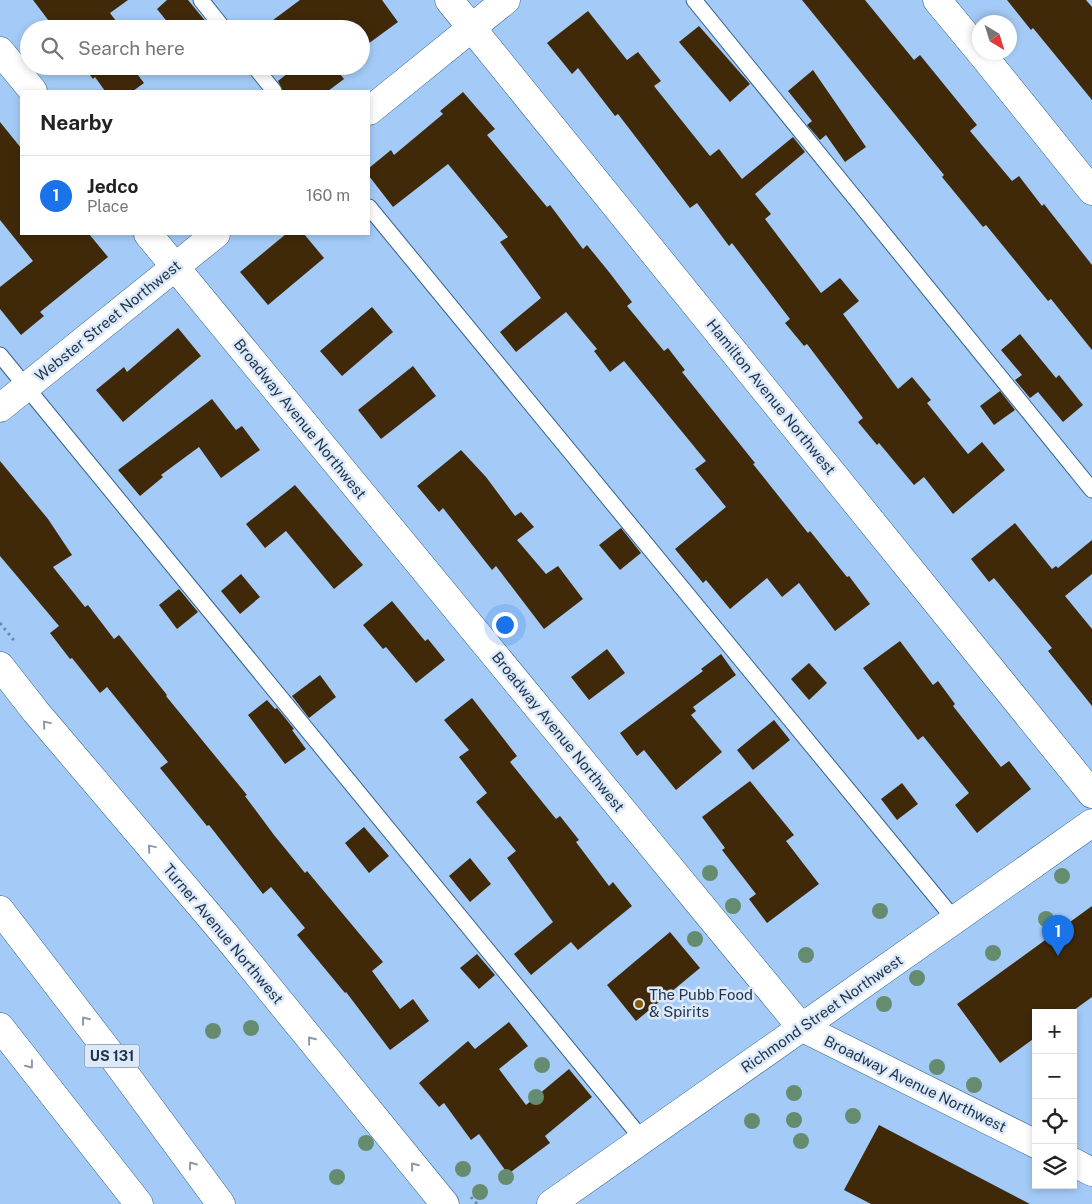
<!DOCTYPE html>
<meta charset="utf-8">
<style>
:root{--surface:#fff;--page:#f2f2f2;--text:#222;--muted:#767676;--line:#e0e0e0;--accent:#1a73e8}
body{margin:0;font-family:"Public Sans",sans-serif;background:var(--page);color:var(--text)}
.controls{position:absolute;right:15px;bottom:15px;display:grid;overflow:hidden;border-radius:0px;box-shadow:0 2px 8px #0003}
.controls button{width:45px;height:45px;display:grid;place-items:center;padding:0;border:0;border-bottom:1px solid var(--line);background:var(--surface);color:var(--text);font:25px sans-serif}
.compass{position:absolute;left:972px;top:15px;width:45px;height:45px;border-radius:50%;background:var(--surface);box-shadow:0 2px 8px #0003;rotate:142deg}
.you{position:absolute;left:504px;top:624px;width:18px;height:18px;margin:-12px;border:4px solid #fff;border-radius:50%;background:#1a73e8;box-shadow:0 0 0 8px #1a73e833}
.badge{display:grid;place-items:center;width:32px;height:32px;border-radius:50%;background:var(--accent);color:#fff;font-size:16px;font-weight:700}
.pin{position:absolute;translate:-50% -41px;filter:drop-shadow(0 1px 2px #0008)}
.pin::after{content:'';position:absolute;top:26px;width:18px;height:15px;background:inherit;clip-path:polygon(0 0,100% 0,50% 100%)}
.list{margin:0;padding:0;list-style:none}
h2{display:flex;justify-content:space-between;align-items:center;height:65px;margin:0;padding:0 20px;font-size:21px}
h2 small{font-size:16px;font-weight:400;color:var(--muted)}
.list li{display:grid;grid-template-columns:32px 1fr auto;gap:15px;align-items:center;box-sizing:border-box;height:80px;padding:0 20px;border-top:1px solid var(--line)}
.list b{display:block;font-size:19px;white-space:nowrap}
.list p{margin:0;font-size:16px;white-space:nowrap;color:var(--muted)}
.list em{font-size:16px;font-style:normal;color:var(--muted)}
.icon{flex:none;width:28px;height:28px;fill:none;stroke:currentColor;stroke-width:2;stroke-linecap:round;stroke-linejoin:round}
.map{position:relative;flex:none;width:1092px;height:1204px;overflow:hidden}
.search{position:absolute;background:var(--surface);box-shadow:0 2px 8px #0003;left:20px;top:20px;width:350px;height:55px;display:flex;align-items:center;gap:12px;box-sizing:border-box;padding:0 18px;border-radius:28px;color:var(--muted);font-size:19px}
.panel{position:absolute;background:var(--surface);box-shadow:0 2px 8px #0003;left:20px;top:90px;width:350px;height:145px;border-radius:0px}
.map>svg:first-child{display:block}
.building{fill:#402909}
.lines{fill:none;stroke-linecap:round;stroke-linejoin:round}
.service-casing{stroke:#346191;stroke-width:17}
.minor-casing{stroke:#346191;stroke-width:29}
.tertiary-casing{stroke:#346191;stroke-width:29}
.motorway-casing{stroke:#346191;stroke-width:29}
.path{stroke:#6a88aa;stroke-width:3;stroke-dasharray:2.5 4;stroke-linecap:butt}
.service{stroke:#fff;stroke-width:15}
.minor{stroke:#fff;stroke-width:28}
.tertiary{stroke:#fff;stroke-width:28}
.motorway{stroke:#fff;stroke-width:28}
.tree{fill:#668c70}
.oneway{stroke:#8f98a4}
.poi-dot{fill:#8b5902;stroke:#dbe9fa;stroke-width:2}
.labels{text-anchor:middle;stroke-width:5;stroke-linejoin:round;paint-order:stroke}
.shield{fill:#dbe9fa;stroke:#57697d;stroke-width:1}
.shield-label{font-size:14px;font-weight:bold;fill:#1f3248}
.street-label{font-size:15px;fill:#1f3248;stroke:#dbe9fa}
.poi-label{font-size:15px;fill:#1f3248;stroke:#dbe9fa;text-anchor:start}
</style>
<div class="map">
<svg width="1092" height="1204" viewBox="0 0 1092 1204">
<rect width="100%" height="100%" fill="#a4cbf7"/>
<!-- building -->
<g class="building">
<path d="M33 0H128L110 13 122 29H55Z"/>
<path d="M167 0H188L212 29H173L157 9Z"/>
<path d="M300 0H382L398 22 361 49V29H261Z"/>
<path d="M802 0H865L914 60 920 55 977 125 970 131 1012 181 1019 176 1042 206 1044 204 1092 265V350L1051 299 1048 301 986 225 983 227 942 177 944 175Z"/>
<path d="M1007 0H1086L1092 7V100L1033 28 1031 30Z"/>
<path d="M588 11 627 60 638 52 661 81 654 86 710 156 719 149 742 179 793 137 805 152 755 194 771 214 765 219 821 293 840 278 859 301 843 314 898 389 912 377 931 400 927 403 968 454 982 442 1005 470 953 514 924 477 914 485 879 443 877 445 858 422 863 418 807 344 804 346 785 323 790 319 732 243 729 246 697 203 690 208 618 114 615 116 578 68 572 74 547 43Z"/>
<path d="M699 26 750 84 730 102 679 42Z"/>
<path d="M83 66H131L144 83 133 91H105L95 77 93 79Z"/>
<path d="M297 66H339L336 69 344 79 328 91H283L278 81Z"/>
<path d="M813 70 866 147 845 162 826 135 820 140 807 125 812 121 788 91Z"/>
<path d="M463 92 495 129 487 135 547 207 550 205 583 249 587 245 609 272 632 302 627 306 664 351 668 348 685 370 682 372 755 463 753 464 808 533 810 531 847 577 849 576 870 604 835 631 799 583 782 597 767 578 730 609 706 580 703 583 675 549 726 507 695 469 706 461 624 361 610 372 594 351 597 349 566 312 516 352 500 332 541 298 500 242 508 237 448 164 393 207 369 176V168L391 150 394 155 443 114 440 111Z"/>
<path d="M0 122 21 148V234H89L108 257 40 312 44 316 21 335 0 309V287L33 261 0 220Z"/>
<path d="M286 234H304L324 258 268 305 240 272Z"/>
<path d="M372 307 393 332 342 376 320 351Z"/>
<path d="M178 328 201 356 123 422 96 390 124 367 127 372Z"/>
<path d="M1020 334 1056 378 1059 375 1083 405 1063 422 1038 392 1030 398 1015 380 1022 375 1001 350Z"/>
<path d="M413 366 436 396 381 439 358 410Z"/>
<path d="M1000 391 1015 410 994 425 980 406Z"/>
<path d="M212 399 236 430 242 426 260 450 221 478 199 447 161 475 163 477 140 496 118 470Z"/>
<path d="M461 450 486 477 515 516 521 512 534 527 517 540 546 574 558 566 583 599 544 629 496 566 492 570 443 508 439 512 417 486Z"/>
<path d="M0 461 48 519 72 555 53 567 85 607 88 605 114 639 119 635 167 695 166 696 247 795 245 796 274 835 305 873 307 871 383 962 372 971 400 1009 413 999 429 1021 390 1050 346 992 345 993 297 935 305 928 271 887 263 894 209 825 207 826 160 768 168 762 107 687 100 693 72 658 70 659 50 633 59 626 0 556Z"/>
<path d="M295 485 363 565 334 589 286 531 265 548 246 524Z"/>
<path d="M1015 523 1052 569 1056 566 1058 568 1092 540V574L1065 596 1092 629V706L1048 651 1052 648 994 578 989 582 971 559Z"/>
<path d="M621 528 641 553 620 570 599 545Z"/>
<path d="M241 574 260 597 240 614 221 591Z"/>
<path d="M179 589 198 612 177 629 159 605Z"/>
<path d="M392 601 425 641 428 639 445 660 416 683 386 647 383 649 363 625Z"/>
<path d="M900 641 933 685 938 681 955 704 953 706 1001 767 1009 761 1031 789 977 833 955 805 969 793 923 736 918 740 863 668Z"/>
<path d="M607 649 625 673 589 700 571 677Z"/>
<path d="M721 654 736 675 693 707 696 711 691 715 722 752 676 790 644 750 637 756 620 733 703 671 701 669Z"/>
<path d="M809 663 827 683 809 700 791 679Z"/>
<path d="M320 675 336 697 309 718 292 696Z"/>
<path d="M472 698 517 756 510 762 556 819 560 816 579 840 576 842 609 886 613 882 632 906 578 950 571 942 531 975 514 954 553 922 507 858 516 851 476 802 487 793 459 757 469 750 444 720Z"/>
<path d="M267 700 275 709 277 708 294 729 292 730 306 749 285 764 248 715Z"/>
<path d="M774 720 790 740 753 770 737 750Z"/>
<path d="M750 781 794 835 786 841 819 884 767 923 749 899 756 894 722 850 725 848 702 817Z"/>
<path d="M902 783 918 804 897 820 881 799Z"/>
<path d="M364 827 389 856 369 873 345 843Z"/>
<path d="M470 858 491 884 470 902 449 876Z"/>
<path d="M1092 906V997L1070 1013H1036V1037L1000 1063 957 1004Z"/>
<path d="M670 932 700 968 636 1021 607 985Z"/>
<path d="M477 954 495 975 479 989 460 968Z"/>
<path d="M509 1022 528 1046 499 1069 526 1105 569 1069 592 1097 545 1136 550 1143 508 1174 479 1134 471 1140 444 1103 439 1107 419 1083 468 1041 475 1049Z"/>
<path d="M879 1125 1030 1204H871L844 1190Z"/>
</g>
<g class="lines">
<defs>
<g id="service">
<path d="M201 0 224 29"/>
<path d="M694 0 1092 490"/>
<path d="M254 66 274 91"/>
<path d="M369 207 955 920"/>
<path d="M0 355 643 1140"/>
</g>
<g id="minor">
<path d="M449 0 1092 794"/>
<path d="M937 0 980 52"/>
<path d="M0 51 33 91"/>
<path d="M980 52 1092 191"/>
<path d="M369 111 506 0"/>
<path d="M148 234 801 1027 1036 1144"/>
<path d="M0 408 216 234"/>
<path d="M1073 1162 1092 1172"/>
</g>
<g id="tertiary">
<path d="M0 666 36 712 228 938 445 1204"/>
<path d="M551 1204 1092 823"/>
</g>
<g id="motorway">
<path d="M0 910 109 1052 221 1204"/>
<path d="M0 1027 139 1204"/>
</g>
</defs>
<!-- service casing -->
<use href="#service" class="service-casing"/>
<!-- minor casing -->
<use href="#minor" class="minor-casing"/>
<!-- tertiary casing -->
<use href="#tertiary" class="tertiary-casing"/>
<!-- motorway casing -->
<use href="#motorway" class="motorway-casing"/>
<!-- path -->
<g class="path">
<path d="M0 623 16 643"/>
<path d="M471 1197 477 1204"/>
</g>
<!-- service -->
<use href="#service" class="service"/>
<!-- minor -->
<use href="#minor" class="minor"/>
<!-- tertiary -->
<use href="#tertiary" class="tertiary"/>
<!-- motorway -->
<use href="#motorway" class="motorway"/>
</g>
<!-- trees -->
<g class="tree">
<circle cx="710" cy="873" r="8"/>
<circle cx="1062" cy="876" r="8"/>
<circle cx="733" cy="906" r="8"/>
<circle cx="880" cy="911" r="8"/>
<circle cx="1046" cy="919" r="8"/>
<circle cx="695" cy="939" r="8"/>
<circle cx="993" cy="953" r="8"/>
<circle cx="806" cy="955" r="8"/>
<circle cx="917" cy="978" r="8"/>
<circle cx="884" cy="1004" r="8"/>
<circle cx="251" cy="1028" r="8"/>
<circle cx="213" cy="1031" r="8"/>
<circle cx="542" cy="1065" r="8"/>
<circle cx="937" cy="1067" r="8"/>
<circle cx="974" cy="1085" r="8"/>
<circle cx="794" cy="1093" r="8"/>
<circle cx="536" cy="1097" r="8"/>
<circle cx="853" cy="1116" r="8"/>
<circle cx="794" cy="1120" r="8"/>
<circle cx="752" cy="1121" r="8"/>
<circle cx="801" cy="1141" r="8"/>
<circle cx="366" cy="1143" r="8"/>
<circle cx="463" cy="1169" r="8"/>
<circle cx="337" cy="1177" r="8"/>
<circle cx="506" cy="1177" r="8"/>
<circle cx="480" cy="1192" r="8"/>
</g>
<!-- one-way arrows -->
<defs><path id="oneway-chevron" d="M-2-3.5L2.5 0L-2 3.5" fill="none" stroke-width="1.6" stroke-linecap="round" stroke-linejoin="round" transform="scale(1.25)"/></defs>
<g class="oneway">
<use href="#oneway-chevron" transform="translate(46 724) rotate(-130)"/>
<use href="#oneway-chevron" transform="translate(151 848) rotate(-130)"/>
<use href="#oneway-chevron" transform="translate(85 1020) rotate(-128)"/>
<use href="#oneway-chevron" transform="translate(311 1040) rotate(-129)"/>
<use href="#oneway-chevron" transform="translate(30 1065) rotate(52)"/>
<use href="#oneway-chevron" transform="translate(192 1165) rotate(-126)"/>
<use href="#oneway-chevron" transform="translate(414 1166) rotate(-129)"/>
</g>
<!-- markers -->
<circle class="poi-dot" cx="639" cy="1004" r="5"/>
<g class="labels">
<!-- shield labels -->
<rect class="shield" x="84.5" y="1044.5" width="55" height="23" rx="4"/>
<g class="shield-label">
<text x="112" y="1061">US 131</text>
</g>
<!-- street labels -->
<g class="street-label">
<text transform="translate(108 321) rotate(-39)" y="5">Webster Street Northwest</text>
<text transform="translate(771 397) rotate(51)" y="5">Hamilton Avenue Northwest</text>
<text transform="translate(300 419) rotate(51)" y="5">Broadway Avenue Northwest</text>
<text transform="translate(558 732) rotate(51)" y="5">Broadway Avenue Northwest</text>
<text transform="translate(223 934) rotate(50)" y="5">Turner Avenue Northwest</text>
<text transform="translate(822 1014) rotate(-35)" y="5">Richmond Street Northwest</text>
<text transform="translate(915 1084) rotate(26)" y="5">Broadway Avenue Northwest</text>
</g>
<!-- poi labels -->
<g class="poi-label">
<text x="649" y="1000">The Pubb Food<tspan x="649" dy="17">&amp; Spirits</tspan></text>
</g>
</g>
</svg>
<div class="controls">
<button>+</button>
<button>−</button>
<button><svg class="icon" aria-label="locate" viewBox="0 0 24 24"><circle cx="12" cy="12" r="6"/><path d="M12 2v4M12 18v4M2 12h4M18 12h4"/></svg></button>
<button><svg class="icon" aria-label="layers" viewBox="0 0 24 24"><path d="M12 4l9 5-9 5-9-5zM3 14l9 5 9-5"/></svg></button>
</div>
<svg class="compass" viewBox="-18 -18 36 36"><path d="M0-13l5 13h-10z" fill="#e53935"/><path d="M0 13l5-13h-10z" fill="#767676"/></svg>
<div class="you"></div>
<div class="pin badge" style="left:1058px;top:956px">1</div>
<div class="search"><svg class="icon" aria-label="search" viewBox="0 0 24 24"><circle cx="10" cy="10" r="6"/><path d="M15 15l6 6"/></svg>Search here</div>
<section class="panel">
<h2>Nearby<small></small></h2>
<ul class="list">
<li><span class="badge">1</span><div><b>Jedco</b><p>Place</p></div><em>160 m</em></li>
</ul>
</section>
</div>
